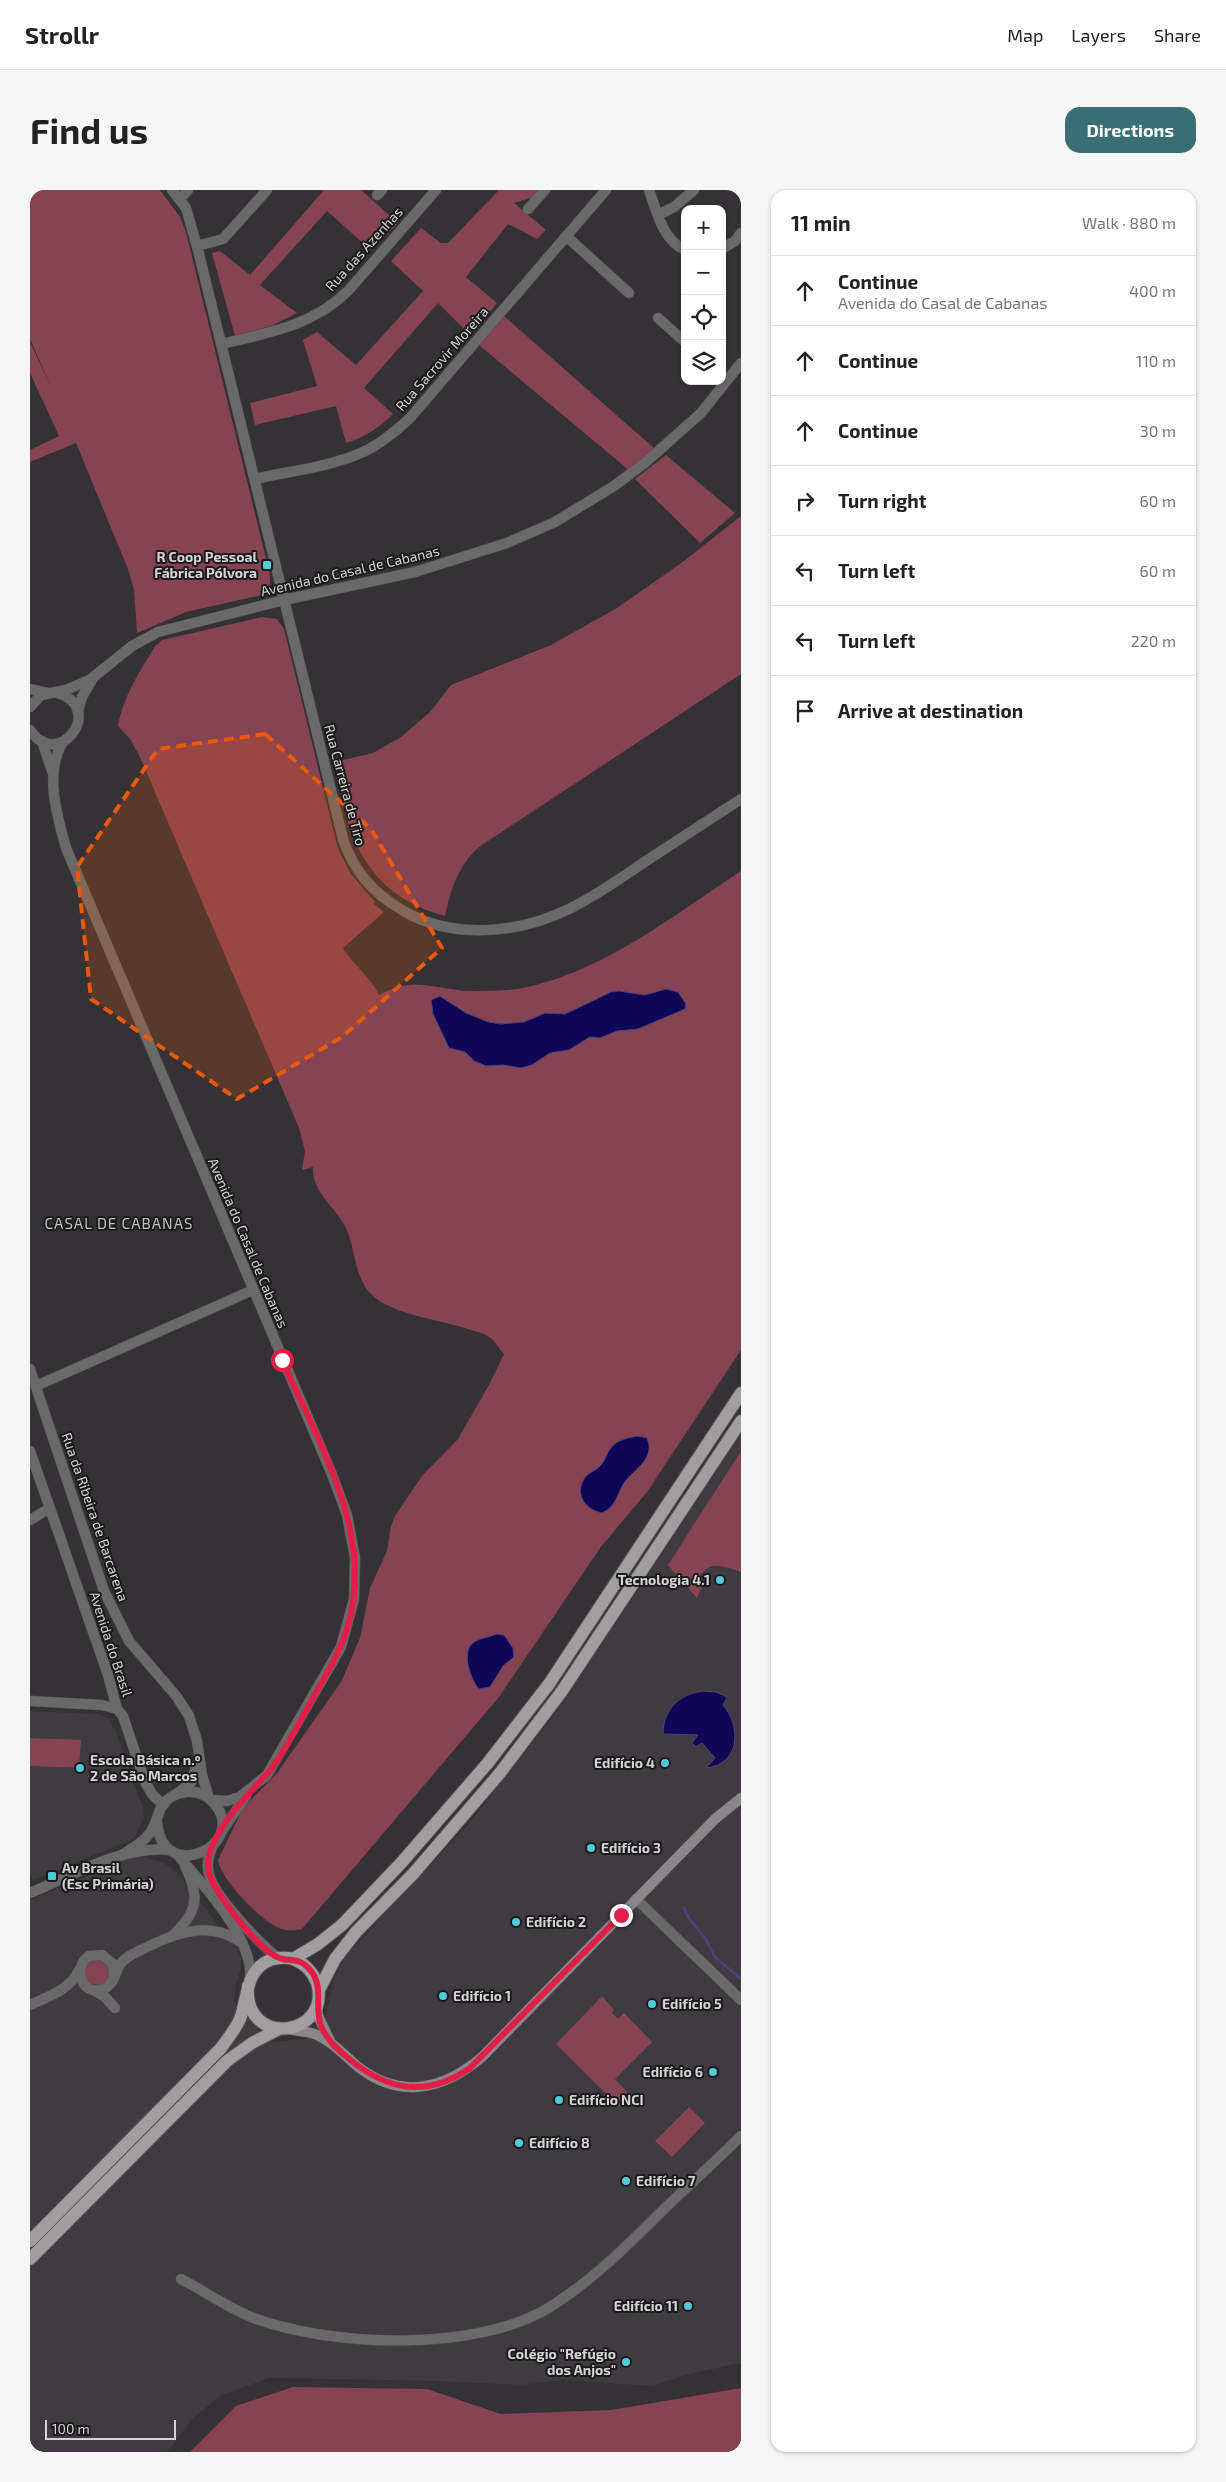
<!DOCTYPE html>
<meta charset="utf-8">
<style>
:root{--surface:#fff;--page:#f6f6f6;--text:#222;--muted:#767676;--line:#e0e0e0;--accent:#386e74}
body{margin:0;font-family:"Exo 2",sans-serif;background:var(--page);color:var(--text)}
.controls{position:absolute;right:15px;top:15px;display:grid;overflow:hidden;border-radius:10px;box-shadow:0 1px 4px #0004}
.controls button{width:45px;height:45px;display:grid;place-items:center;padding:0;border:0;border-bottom:1px solid var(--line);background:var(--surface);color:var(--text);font:25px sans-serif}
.scale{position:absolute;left:15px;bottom:12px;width:131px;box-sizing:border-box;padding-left:5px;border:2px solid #d4d3d5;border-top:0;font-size:14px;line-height:18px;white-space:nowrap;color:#d4d3d5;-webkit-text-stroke:4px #1b1a1b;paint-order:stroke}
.stop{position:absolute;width:15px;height:15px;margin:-11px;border:4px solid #e11d48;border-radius:50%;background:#fff}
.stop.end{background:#e11d48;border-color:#fff;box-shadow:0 1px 5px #0008}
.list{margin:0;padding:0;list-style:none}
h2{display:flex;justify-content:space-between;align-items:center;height:65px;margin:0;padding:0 20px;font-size:21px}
h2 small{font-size:16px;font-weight:400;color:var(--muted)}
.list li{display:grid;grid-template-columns:32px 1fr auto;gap:15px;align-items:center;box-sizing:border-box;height:70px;padding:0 20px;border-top:1px solid var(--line)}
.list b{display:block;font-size:19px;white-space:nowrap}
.list p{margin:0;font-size:16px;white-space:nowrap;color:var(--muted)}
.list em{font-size:16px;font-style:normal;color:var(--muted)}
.icon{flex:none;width:28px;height:28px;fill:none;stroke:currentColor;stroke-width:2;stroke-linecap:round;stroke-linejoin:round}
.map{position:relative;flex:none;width:711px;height:2262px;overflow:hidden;border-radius:15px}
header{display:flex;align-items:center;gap:30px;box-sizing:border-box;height:70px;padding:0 25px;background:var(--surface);border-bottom:1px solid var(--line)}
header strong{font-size:24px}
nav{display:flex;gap:28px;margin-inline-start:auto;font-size:18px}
.intro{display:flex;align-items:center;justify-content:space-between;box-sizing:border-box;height:120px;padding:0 30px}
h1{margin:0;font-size:35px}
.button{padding:12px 22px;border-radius:15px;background:var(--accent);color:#fff;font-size:18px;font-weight:700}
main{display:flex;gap:30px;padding:0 30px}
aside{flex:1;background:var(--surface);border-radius:15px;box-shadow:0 1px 4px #0004}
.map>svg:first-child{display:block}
.built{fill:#403a41}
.green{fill:#864354}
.water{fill:#100656;stroke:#4b447c}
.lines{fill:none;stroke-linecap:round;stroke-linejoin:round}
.stream{stroke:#4b447c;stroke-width:2.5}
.minor-casing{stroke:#514f51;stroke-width:11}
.tertiary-casing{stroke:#514f51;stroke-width:11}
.secondary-casing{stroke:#514f51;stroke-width:11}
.primary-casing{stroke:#514f51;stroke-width:14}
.minor{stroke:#6a696a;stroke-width:10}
.tertiary{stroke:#6a696a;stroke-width:10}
.secondary{stroke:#898788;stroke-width:10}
.primary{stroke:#a19e9f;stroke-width:12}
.route{stroke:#e11d48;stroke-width:6}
.marked{fill:#e8590c;fill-opacity:0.2;stroke:#e8590c;stroke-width:4;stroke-dasharray:10 6;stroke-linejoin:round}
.poi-dot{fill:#52cbd9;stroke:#1b1a1b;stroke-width:2}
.labels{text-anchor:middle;stroke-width:4;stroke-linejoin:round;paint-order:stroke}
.street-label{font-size:14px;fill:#d4d3d5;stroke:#1b1a1b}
.poi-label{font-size:14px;font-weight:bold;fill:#d4d3d5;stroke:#1b1a1b;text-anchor:start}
.neighbourhood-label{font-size:15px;letter-spacing:1px;fill:#c2c0c3;stroke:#1b1a1b}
</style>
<header>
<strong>Strollr</strong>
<nav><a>Map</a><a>Layers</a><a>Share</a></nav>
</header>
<div class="intro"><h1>Find us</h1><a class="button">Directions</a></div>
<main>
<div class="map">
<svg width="711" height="2262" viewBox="0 0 711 2262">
<rect width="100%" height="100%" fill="#343234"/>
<!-- built -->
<g class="built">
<path d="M711 1245V2173L659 2184 622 2196 533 2190 491 2195 411 2191 239 2188 190 2206 163 2228 137 2262H0V1710L101 1667 111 1666 134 1673 146 1681 207 1759 211 1768V1778L206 1794 204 1810 239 1852 276 1849 296 1824 305 1787 315 1767 441 1631 526 1523Z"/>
<path d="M0 1521 67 1524 78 1528 85 1539 113 1618 114 1628 104 1649 3 1690 0 1683Z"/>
</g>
<!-- green -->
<g class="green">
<path d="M3 0H130L150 27 156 42 240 385V398L232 405 156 422 107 443 104 400 98 379 46 253 0 272V260L29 246 0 183V152L22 199 0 149V3Z"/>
<path d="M294 0H331L368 33 341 60 297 21 230 95 267 123 241 136 205 146 182 63 190 61 220 85Z"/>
<path d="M469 0H510L504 7 484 13 516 40 507 49 478 34 436 87 467 113 440 145 408 113 334 198 363 224C350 237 334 248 316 253L306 216 225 235 220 213 287 196 273 150 287 142 326 175 393 101 361 71 391 38 411 53H418Z"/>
<path d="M473 125 625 259 600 281 449 155Z"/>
<path d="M636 265 705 323 670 353 605 289Z"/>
<path d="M711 326V484L449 657C428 676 421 699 415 726 335 704 317 647 305 572L343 563 371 547 401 521 421 495 521 455 587 418 654 371Z"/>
<path d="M232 427 247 429 254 439 308 659 321 684 345 712 344 714 354 722 313 758C323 775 341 787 349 805 384 785 406 800 441 801 460 801 484 801 502 796 580 777 645 724 711 681V1160L617 1302 570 1358 469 1507 272 1739C264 1741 256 1741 249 1738 230 1730 191 1690 188 1670L213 1618 247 1583 311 1492 330 1448 340 1398 357 1361 361 1336 365 1326 392 1286 428 1249 460 1193 474 1164C469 1158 465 1151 459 1147 454 1143 446 1142 441 1140 413 1130 361 1125 341 1104 323 1085 326 1058 315 1036 304 1015 282 1003 283 977L272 980 275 961 269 938 110 567 100 549 88 536C93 507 110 481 125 456L132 450Z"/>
<path d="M711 1261V1382C690 1375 678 1369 666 1393L672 1396 667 1408 638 1375Z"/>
<path d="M0 1548 51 1550 49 1578 0 1576Z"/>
<circle cx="67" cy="1782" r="13"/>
<path d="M572 1806 584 1820 582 1823 588 1829 594 1823 622 1852 585 1889 599 1904 589 1917 526 1854Z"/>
<path d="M659 1917 675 1933 642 1967 625 1951Z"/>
<path d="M263 2197 397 2199 471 2224 581 2220 711 2198V2262H160L206 2216Z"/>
</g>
<!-- water -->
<g class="water">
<path d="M636 799 648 802 656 814 655 819 608 839 587 841 570 848 560 847 539 860 520 863 502 875 491 878 473 875 456 876 444 871 435 862 419 858 403 824 401 810 410 806 436 823 459 832 471 834 494 832 515 823 535 824 581 802 589 801 615 805Z"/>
<path d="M608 1246 617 1248C626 1269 604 1279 594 1293 586 1306 586 1317 572 1323 553 1319 543 1301 557 1285 561 1282 566 1280 570 1276 575 1271 576 1265 580 1259 586 1250 597 1248 608 1246Z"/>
<path d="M467 1444 474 1445 483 1458 484 1467 473 1476 460 1497 449 1499C441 1490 430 1461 444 1452 450 1448 460 1447 467 1444Z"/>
<path d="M673 1501 686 1502 697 1507 693 1515C711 1536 711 1574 676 1578L685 1568 672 1553 666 1557 662 1553 668 1545 633 1544C633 1520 649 1504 673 1501Z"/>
</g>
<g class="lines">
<!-- stream -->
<path class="stream" d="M654 1718 658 1727 675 1748 685 1767 711 1789"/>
<defs>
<g id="minor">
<path d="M142 0 156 18 168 60 313 649C323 680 344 704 372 720 421 750 488 744 539 719 566 706 591 688 616 671 648 650 679 630 711 609"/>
<path d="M619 0C627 22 632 49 655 60"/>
<path d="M347 5 352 0"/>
<path d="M150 9 158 0"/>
<path d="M498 19 515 0"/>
<path d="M628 25 644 17 664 0"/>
<path d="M536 46 599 103"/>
<path d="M167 56 193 49 237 0"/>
<path d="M692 59 705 51 711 43"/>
<path d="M628 128 655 152"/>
<path d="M191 154C238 143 282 136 318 101L406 0"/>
<path d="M225 289C260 281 300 277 333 262 351 254 366 241 380 228L576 0"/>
<path d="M0 499 18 503"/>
<path d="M0 1179 74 1401 99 1451 147 1507 159 1526 167 1551 172 1585 179 1608"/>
<path d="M6 1196 223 1100"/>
<path d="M0 1330 20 1318"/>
<path d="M0 1511 72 1515 87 1519"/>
<path d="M145 1605 161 1593 167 1573"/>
<path d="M145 1743C169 1720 169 1705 155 1676"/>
<path d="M84 1787 83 1774 72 1765 59 1766C42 1778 52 1807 73 1799 85 1795 85 1780 92 1772 99 1764 110 1761 119 1756 150 1741 182 1731 212 1753"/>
<path d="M63 1800 74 1806 85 1818"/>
<path d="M0 1815C19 1806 40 1800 49 1780"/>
<path d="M151 2089C174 2101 197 2117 221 2127 300 2157 446 2163 520 2117 563 2090 598 2055 634 2019 660 1994 686 1971 711 1946"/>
</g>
<g id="tertiary">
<path d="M0 517 11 505 36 500 61 489 102 456 128 442 254 410 385 382 477 353 525 332 584 296 616 272 671 223 711 173"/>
<path d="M48 521 52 507 63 488"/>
<path d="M0 540C28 583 77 517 27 503"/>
<path d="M12 551 22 581"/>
<path d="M33 552C14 582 27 626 36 658L301 1282 317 1325 325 1367 324 1409 311 1457 237 1585 210 1607 197 1611 181 1610"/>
<path d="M0 1261 78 1485 87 1519 93 1526 115 1592 122 1604 133 1615"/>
<path d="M192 1641 216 1606"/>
<path d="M182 1657C179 1665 176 1674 179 1684 184 1706 229 1753 248 1768"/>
<path d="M147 1664C172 1694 225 1749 220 1790"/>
<path d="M92 1665C102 1658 113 1653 120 1643 126 1635 127 1625 132 1616 144 1599 169 1597 183 1612 222 1654 132 1697 127 1632"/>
<path d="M0 1703C43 1685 93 1655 140 1660"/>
<path d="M606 1709 711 1810"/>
</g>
<g id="secondary">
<path d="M287 1813 288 1826 300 1851"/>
<path d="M257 1839C267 1841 278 1841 287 1845 303 1852 314 1865 327 1876 370 1910 413 1900 452 1867L685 1629 711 1608"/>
</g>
<g id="primary">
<path d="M263 1769 288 1754 312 1735 372 1672 457 1574 519 1494 711 1203"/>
<path d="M289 1800 305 1769 326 1742 383 1684 470 1583 532 1501 711 1231"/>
<path d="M0 2051 191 1858C198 1848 205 1840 210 1829 218 1808 215 1780 240 1770 247 1768 256 1767 263 1769 274 1773 283 1782 287 1793 302 1847 213 1859 218 1796"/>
<path d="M0 2069 197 1871 222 1853 249 1839"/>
</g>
</defs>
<!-- minor casing -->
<use href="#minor" class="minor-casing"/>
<!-- tertiary casing -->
<use href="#tertiary" class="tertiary-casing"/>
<!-- secondary casing -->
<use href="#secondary" class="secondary-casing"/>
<!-- primary casing -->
<use href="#primary" class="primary-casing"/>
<!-- minor -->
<use href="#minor" class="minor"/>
<!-- tertiary -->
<use href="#tertiary" class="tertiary"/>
<!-- secondary -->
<use href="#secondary" class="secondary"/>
<!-- primary -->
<use href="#primary" class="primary"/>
</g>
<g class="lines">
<!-- route -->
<path class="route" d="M252 1170C287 1249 342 1339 320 1428 313 1458 297 1483 282 1510 268 1534 253 1567 234 1587 215 1608 176 1647 178 1678 179 1697 228 1759 247 1767 259 1773 268 1765 281 1781 294 1797 284 1818 291 1836 297 1850 307 1859 318 1868 357 1901 397 1908 440 1878L591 1725"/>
</g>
<!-- marked area -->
<path class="marked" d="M235 544 341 639 412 758 312 847 207 909 61 809 47 677 128 559Z"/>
<!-- markers -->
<g class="poi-dot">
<rect x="232" y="370" width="10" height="10" rx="2.5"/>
<circle cx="690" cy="1390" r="5"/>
<circle cx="635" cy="1573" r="5"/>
<circle cx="50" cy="1578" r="5"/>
<circle cx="561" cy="1658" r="5"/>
<rect x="17" y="1681" width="10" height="10" rx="2.5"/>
<circle cx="486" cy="1732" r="5"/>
<circle cx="413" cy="1806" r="5"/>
<circle cx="622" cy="1814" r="5"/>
<circle cx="683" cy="1882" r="5"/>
<circle cx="529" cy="1910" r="5"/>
<circle cx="489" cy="1953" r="5"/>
<circle cx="596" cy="1991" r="5"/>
<circle cx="658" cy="2116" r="5"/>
<circle cx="596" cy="2172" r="5"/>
</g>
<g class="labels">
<!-- street labels -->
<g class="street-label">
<text transform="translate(334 59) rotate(-48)" y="5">Rua das Azenhas</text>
<text transform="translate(412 169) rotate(-49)" y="5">Rua Sacrovir Moreira</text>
<text transform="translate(320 381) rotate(-13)" y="5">Avenida do Casal de Cabanas</text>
<text transform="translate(315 595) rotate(75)" y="5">Rua Carreira de Tiro</text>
<text transform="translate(218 1053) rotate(67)" y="5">Avenida do Casal de Cabanas</text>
<text transform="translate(65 1327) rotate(71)" y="5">Rua da Ribeira de Barcarena</text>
<text transform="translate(81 1454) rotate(72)" y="5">Avenida do Brasil</text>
</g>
<!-- poi labels -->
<g class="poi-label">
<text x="227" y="372" text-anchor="end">R Coop Pessoal<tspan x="227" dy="16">Fábrica Pólvora</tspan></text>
<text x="680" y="1395" text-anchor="end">Tecnologia 4.1</text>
<text x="60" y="1575">Escola Básica n.º<tspan x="60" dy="16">2 de São Marcos</tspan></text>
<text x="625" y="1578" text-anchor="end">Edifício 4</text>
<text x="571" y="1663">Edifício 3</text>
<text x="32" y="1683">Av Brasil<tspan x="32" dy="16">(Esc Primária)</tspan></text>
<text x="496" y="1737">Edifício 2</text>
<text x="423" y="1811">Edifício 1</text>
<text x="632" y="1819">Edifício 5</text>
<text x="673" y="1887" text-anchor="end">Edifício 6</text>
<text x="539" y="1915">Edifício NCI</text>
<text x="499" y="1958">Edifício 8</text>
<text x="606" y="1996">Edifício 7</text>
<text x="648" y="2121" text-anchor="end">Edifício 11</text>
<text x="586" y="2169" text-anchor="end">Colégio "Refúgio<tspan x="586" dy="16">dos Anjos"</tspan></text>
</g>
<!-- neighbourhood labels -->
<g class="neighbourhood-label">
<text x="89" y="1039">CASAL DE CABANAS</text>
</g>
</g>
</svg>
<div class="controls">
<button>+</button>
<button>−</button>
<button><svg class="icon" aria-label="locate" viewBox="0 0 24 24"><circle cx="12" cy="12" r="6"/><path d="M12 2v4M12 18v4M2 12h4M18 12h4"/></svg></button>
<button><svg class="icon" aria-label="layers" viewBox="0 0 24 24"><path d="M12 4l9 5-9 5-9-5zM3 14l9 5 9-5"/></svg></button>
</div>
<div class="scale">100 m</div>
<div class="stop" style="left:252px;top:1170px"></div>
<div class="stop end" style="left:591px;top:1725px"></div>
</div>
<aside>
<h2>11 min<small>Walk · 880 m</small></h2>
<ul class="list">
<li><svg class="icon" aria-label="ahead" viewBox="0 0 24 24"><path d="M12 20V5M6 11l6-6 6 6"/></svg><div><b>Continue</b><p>Avenida do Casal de Cabanas</p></div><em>400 m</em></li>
<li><svg class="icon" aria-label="ahead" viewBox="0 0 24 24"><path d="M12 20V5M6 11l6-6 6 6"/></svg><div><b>Continue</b></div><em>110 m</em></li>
<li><svg class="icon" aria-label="ahead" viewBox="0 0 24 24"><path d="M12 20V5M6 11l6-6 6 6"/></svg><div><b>Continue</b></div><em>30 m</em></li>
<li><svg class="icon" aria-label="right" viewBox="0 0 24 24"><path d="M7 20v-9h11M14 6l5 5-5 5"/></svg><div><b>Turn right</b></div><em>60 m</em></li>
<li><svg class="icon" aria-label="left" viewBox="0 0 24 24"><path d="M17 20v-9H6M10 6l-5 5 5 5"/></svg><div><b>Turn left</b></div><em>60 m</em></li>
<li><svg class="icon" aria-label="left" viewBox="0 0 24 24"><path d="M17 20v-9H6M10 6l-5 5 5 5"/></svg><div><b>Turn left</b></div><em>220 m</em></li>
<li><svg class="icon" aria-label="arrive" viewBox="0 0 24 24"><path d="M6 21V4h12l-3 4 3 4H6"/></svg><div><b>Arrive at destination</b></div></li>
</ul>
</aside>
</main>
